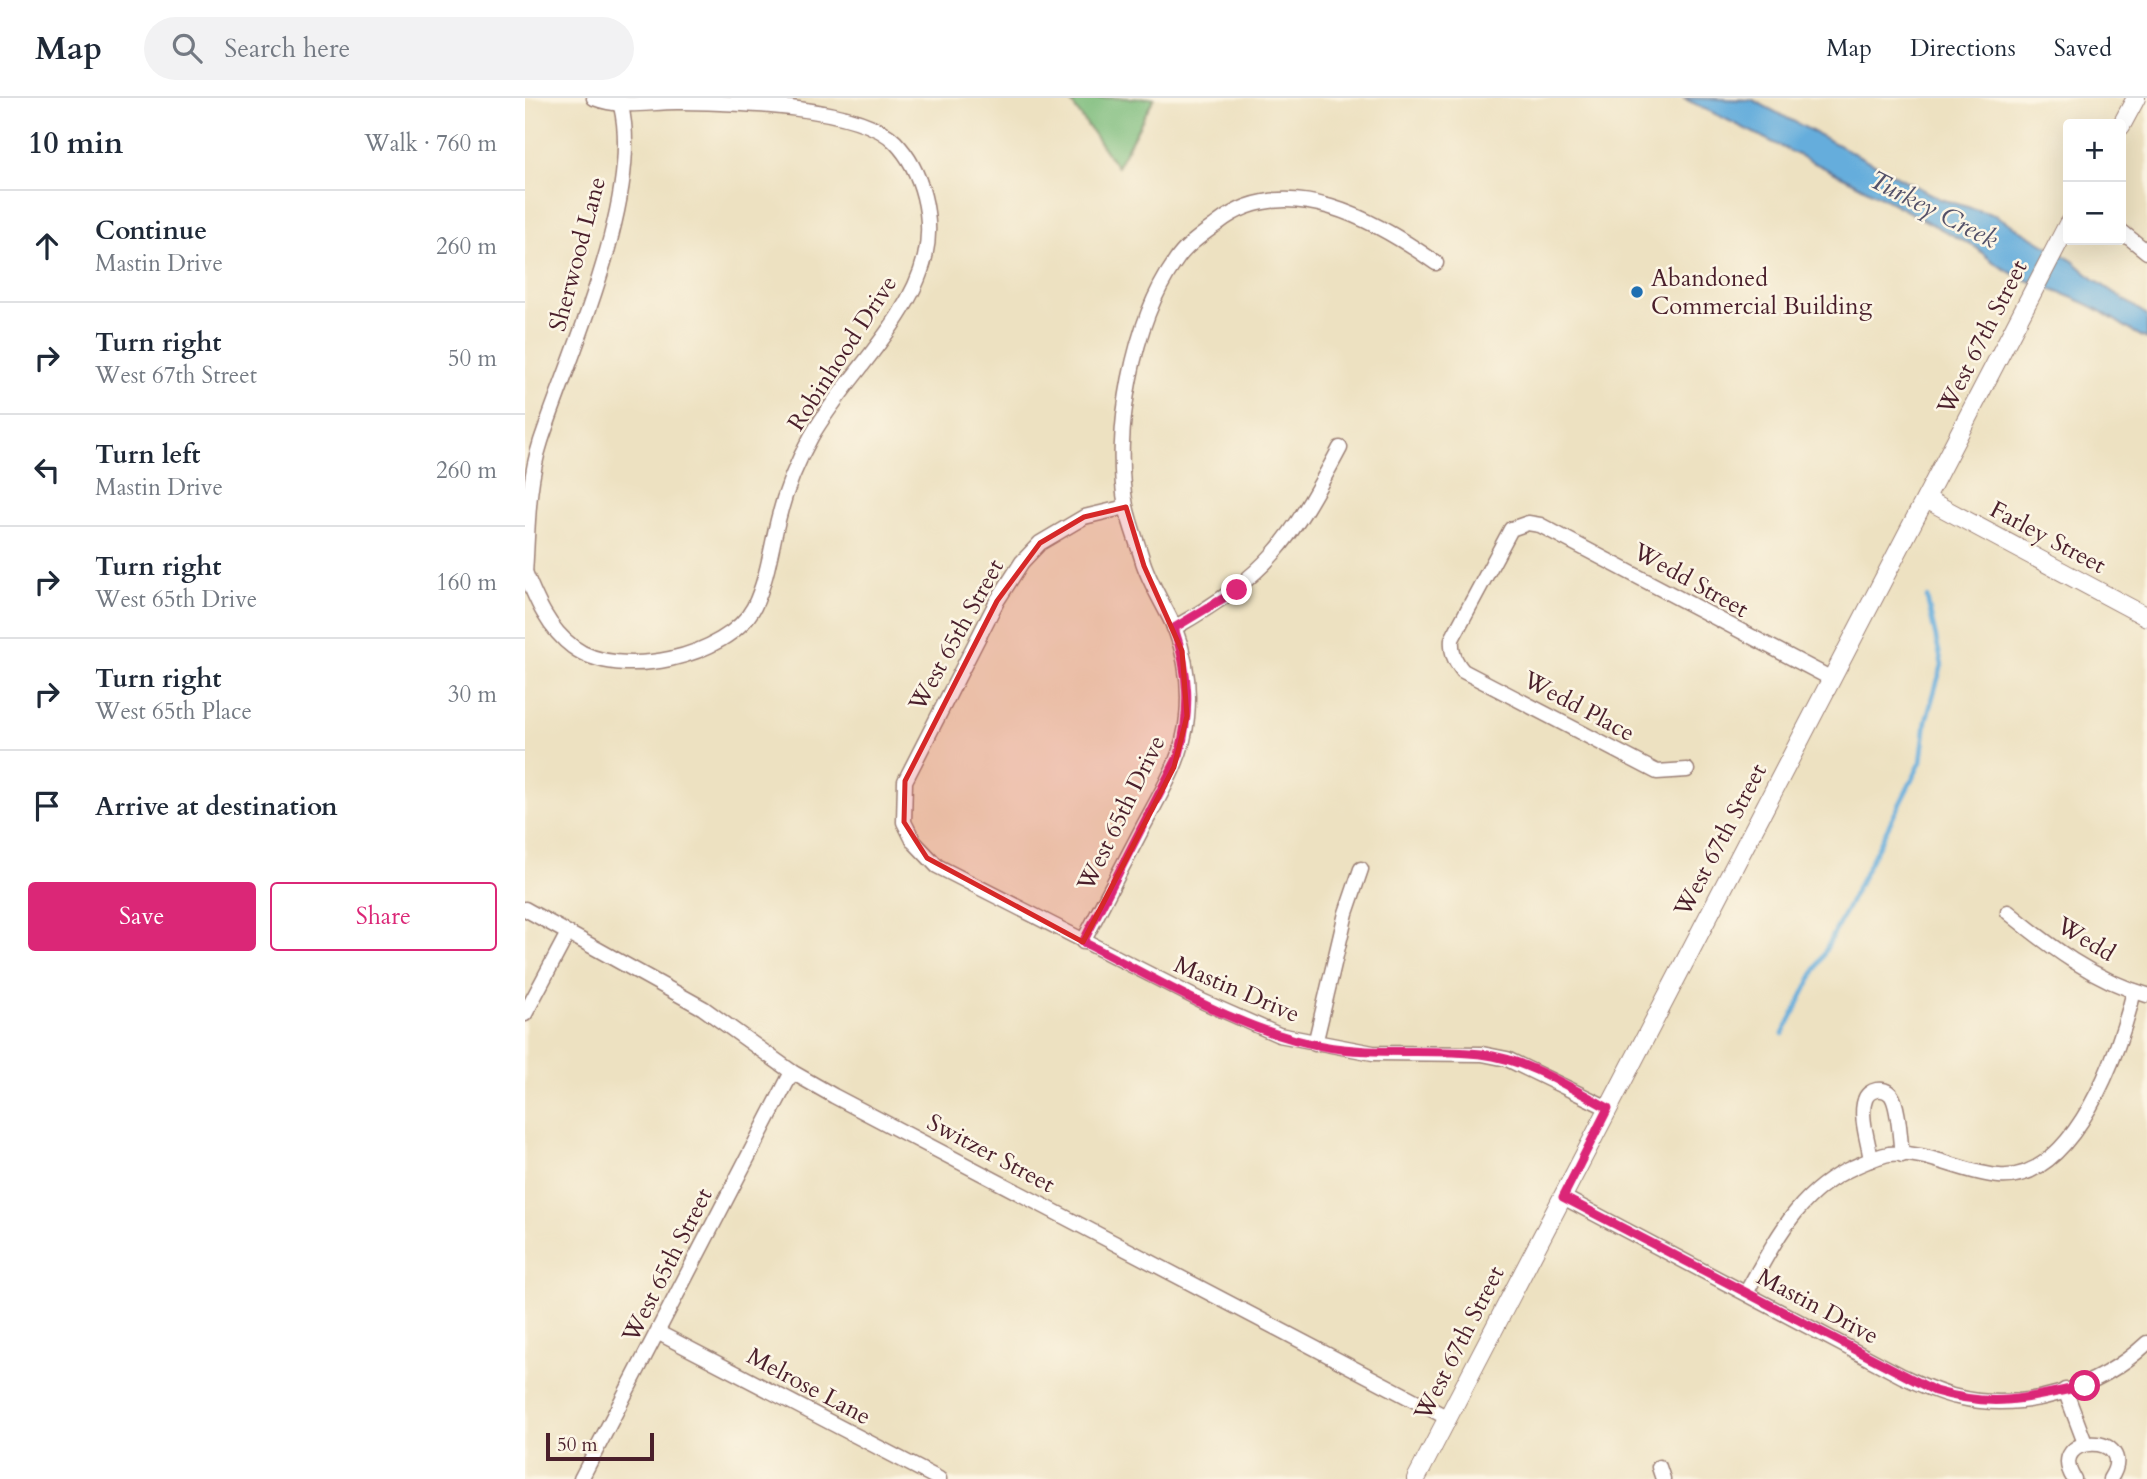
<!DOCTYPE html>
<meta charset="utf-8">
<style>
:root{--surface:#fff;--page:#f2f2f3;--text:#1f2937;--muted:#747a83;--line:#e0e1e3;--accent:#db2777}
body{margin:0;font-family:Cardo,serif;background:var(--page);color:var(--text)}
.controls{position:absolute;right:21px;top:21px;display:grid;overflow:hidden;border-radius:7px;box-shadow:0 7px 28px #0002}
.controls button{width:63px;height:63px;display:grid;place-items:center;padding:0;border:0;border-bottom:2px solid var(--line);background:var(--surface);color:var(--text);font:35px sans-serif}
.scale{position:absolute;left:21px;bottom:18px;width:108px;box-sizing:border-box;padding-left:7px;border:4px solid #4a1f2b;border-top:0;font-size:19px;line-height:24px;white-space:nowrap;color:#4a1f2b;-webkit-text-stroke:5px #fcf5e5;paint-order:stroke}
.stop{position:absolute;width:21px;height:21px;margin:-16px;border:5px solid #db2777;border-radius:50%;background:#fff}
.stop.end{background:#db2777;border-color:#fff;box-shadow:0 2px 7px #0008}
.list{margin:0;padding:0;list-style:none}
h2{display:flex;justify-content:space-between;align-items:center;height:91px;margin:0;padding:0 28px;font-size:30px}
h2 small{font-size:23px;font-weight:400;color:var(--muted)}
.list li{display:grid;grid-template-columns:46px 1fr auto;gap:21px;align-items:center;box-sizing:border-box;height:112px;padding:0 28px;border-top:2px solid var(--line)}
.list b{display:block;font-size:26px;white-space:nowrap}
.list p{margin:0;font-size:23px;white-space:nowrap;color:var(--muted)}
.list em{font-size:23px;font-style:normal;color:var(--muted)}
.actions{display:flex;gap:14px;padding:21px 28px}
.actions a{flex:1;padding:16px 0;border:2px solid var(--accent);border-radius:7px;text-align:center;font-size:24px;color:var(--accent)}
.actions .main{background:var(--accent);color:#fff}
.icon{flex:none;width:38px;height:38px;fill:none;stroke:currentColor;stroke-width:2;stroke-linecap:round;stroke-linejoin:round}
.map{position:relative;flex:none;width:1622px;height:1381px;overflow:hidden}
header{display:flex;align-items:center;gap:42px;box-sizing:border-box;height:98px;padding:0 35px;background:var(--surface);border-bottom:2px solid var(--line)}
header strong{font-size:33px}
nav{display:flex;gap:38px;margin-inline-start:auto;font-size:24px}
.search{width:490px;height:63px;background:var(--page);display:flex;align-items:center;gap:18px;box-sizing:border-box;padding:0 24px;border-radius:38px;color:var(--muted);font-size:26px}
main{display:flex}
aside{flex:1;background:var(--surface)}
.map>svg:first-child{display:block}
.forest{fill:#7cbc7c;stroke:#636e54;stroke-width:2}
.water{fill:#65addc;stroke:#586684;stroke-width:2}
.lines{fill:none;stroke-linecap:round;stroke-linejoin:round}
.stream{stroke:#65addc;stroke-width:4.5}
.minor-casing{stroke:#9c8076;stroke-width:17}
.tertiary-casing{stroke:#9c8076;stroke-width:20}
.minor{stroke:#fff;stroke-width:14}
.tertiary{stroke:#fff;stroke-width:18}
.route{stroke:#db2777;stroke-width:9}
.marked{fill:#d62828;fill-opacity:0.2;stroke:#d62828;stroke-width:5;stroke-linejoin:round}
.poi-dot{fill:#1f6fb2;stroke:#fcf5e5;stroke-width:2.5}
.labels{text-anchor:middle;stroke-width:5;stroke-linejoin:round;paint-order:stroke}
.street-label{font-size:24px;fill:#4a1f2b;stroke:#fcf5e5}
.poi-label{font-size:24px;fill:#4a1f2b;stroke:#fcf5e5;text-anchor:start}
.water-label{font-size:26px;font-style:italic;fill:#535169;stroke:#fcf5e5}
</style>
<header>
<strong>Map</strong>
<div class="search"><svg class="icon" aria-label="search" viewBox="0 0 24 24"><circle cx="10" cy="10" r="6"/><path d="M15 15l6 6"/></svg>Search here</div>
<nav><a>Map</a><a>Directions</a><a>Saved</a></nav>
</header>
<main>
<aside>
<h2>10 min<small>Walk · 760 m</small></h2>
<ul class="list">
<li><svg class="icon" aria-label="ahead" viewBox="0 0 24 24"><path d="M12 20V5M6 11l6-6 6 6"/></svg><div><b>Continue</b><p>Mastin Drive</p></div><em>260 m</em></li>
<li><svg class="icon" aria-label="right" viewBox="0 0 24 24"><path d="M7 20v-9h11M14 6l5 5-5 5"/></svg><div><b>Turn right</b><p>West 67th Street</p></div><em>50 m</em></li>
<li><svg class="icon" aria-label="left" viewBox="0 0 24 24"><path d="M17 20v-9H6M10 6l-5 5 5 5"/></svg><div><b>Turn left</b><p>Mastin Drive</p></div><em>260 m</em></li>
<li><svg class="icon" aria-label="right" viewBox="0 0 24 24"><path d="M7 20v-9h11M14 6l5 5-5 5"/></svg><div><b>Turn right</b><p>West 65th Drive</p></div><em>160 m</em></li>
<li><svg class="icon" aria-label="right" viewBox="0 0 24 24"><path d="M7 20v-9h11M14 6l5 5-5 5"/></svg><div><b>Turn right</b><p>West 65th Place</p></div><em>30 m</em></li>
<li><svg class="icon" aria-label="arrive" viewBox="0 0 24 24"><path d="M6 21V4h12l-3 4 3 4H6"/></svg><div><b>Arrive at destination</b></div></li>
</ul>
<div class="actions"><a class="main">Save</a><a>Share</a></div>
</aside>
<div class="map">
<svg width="1622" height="1381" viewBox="0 0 1622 1381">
<rect width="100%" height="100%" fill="#fcf5e5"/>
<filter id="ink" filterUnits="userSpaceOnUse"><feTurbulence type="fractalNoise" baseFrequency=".0143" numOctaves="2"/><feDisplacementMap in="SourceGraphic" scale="14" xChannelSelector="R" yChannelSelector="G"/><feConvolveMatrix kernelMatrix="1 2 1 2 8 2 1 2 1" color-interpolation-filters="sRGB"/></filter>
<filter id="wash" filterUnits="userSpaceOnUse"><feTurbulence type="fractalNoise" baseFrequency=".00686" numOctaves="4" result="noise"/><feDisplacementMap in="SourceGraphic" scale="28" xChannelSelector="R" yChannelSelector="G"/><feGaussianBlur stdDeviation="1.57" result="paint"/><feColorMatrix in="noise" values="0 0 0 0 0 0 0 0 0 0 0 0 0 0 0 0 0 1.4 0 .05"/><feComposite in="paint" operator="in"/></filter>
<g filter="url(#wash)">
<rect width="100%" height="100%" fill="#ede1c1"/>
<!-- forest -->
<path class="forest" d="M543 0H629L592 69Z"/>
<!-- water -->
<path class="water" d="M1158 0 1228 2 1415 101 1470 117 1548 163 1570 182 1622 217V241C1602 232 1586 218 1566 208 1528 189 1483 182 1452 150L1326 83Z"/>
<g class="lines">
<!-- stream -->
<path class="stream" d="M1258 936 1396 664 1401 623 1417 567 1402 500"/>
</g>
</g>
<g filter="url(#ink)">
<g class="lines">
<defs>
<g id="minor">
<path d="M1596 133 1622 154"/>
<path d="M601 409 559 419 515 445 497 464 472 503 380 683 379 724 389 744 412 768 679 904 754 937 848 955 957 956 982 961 1083 1010"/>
<path d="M0 474C11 501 23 531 48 549 93 583 202 560 229 509 242 482 246 451 253 422 260 394 272 364 286 339 319 280 384 225 400 159 409 121 398 73 370 44 333 6 204 5 152 4 122 4 98 11 69 0"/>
<path d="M0 476C3 432 2 386 16 343 45 256 118 98 96 8"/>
<path d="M649 530C744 476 765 444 815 350"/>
<path d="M1162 672 1132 674 938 573C929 562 926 554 927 541L986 431 1003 425 1015 427 1307 581"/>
<path d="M0 811 178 910 267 974 309 998 923 1320"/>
<path d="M1483 814C1524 848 1569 882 1622 897"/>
<path d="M558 844C578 805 599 766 619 727 637 693 659 658 662 619 665 589 661 559 650 531 640 508 626 488 618 464 613 446 605 427 601 408 587 336 608 224 650 164 660 148 678 136 693 125 762 71 852 123 911 165"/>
<path d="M0 916 43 835"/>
<path d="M790 946 821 815 836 771"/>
<path d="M1346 1062C1344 1046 1334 1018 1340 1002 1343 991 1359 988 1366 997 1374 1007 1375 1043 1377 1057"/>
<path d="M1038 1099 1377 1278C1395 1286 1413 1295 1432 1299 1499 1315 1573 1291 1622 1245"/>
<path d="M1221 1195C1250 1144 1272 1094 1329 1069 1340 1064 1353 1058 1364 1056 1401 1052 1438 1075 1474 1078 1549 1084 1595 952 1609 893"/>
<path d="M134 1235 414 1381"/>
<path d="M1540 1292 1560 1345"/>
<path d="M1134 1369 1138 1381"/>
<path d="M56 1381 267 974"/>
<path d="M1549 1381C1519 1334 1616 1334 1585 1381"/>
</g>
<g id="tertiary">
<path d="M1596 28 1611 0"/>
<path d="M1401 401 1622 519"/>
<path d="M891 1381 1543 126"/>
</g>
</defs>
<!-- minor casing -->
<use href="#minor" class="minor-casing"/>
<!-- tertiary casing -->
<use href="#tertiary" class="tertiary-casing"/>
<!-- minor -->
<use href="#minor" class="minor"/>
<!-- tertiary -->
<use href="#tertiary" class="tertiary"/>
</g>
</g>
<g class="lines" filter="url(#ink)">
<!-- route -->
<path class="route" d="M712 492 649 530C664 574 666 612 654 657L558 844C634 882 712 932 797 948 850 958 903 950 956 956 1001 961 1044 989 1083 1010L1038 1099 1410 1293C1471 1311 1501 1300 1560 1288"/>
</g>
<!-- marked area -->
<path class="marked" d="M601 409 619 468 657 553 662 618 649 669 558 844 402 760 379 724 380 683 472 503 515 445 559 419Z"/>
<!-- markers -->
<circle class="poi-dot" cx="1112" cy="194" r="7"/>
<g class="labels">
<!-- street labels -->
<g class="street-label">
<text transform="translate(52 156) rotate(-75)" y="8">Sherwood Lane</text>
<text transform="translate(1457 239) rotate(-63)" y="8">West 67th Street</text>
<text transform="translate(317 255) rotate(-57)" y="8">Robinhood Drive</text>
<text transform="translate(1523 439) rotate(28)" y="8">Farley Street</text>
<text transform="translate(1166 482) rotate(29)" y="8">Wedd Street</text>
<text transform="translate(431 537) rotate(-61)" y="8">West 65th Street</text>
<text transform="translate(1054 608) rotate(28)" y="8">Wedd Place</text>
<text transform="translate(596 715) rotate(-64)" y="8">West 65th Drive</text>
<text transform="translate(1195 742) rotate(-62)" y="8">West 67th Street</text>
<text transform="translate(1561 841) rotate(31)" y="8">Wedd</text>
<text transform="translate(712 891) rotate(23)" y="8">Mastin Drive</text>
<text transform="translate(466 1055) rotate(28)" y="8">Switzer Street</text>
<text transform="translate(142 1167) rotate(-63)" y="8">West 65th Street</text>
<text transform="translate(1293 1208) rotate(28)" y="8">Mastin Drive</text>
<text transform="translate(934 1245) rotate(-63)" y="8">West 67th Street</text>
<text transform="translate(284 1288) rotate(28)" y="8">Melrose Lane</text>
</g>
<!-- poi labels -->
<g class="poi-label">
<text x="1126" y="188">Abandoned<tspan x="1126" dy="28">Commercial Building</tspan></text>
</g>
<!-- water labels -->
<g class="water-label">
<text transform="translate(1409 111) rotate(27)" y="9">Turkey Creek</text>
</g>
</g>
</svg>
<div class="controls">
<button>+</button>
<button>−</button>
</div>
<div class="scale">50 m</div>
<div class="stop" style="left:1560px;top:1288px"></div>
<div class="stop end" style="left:712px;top:492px"></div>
</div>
</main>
